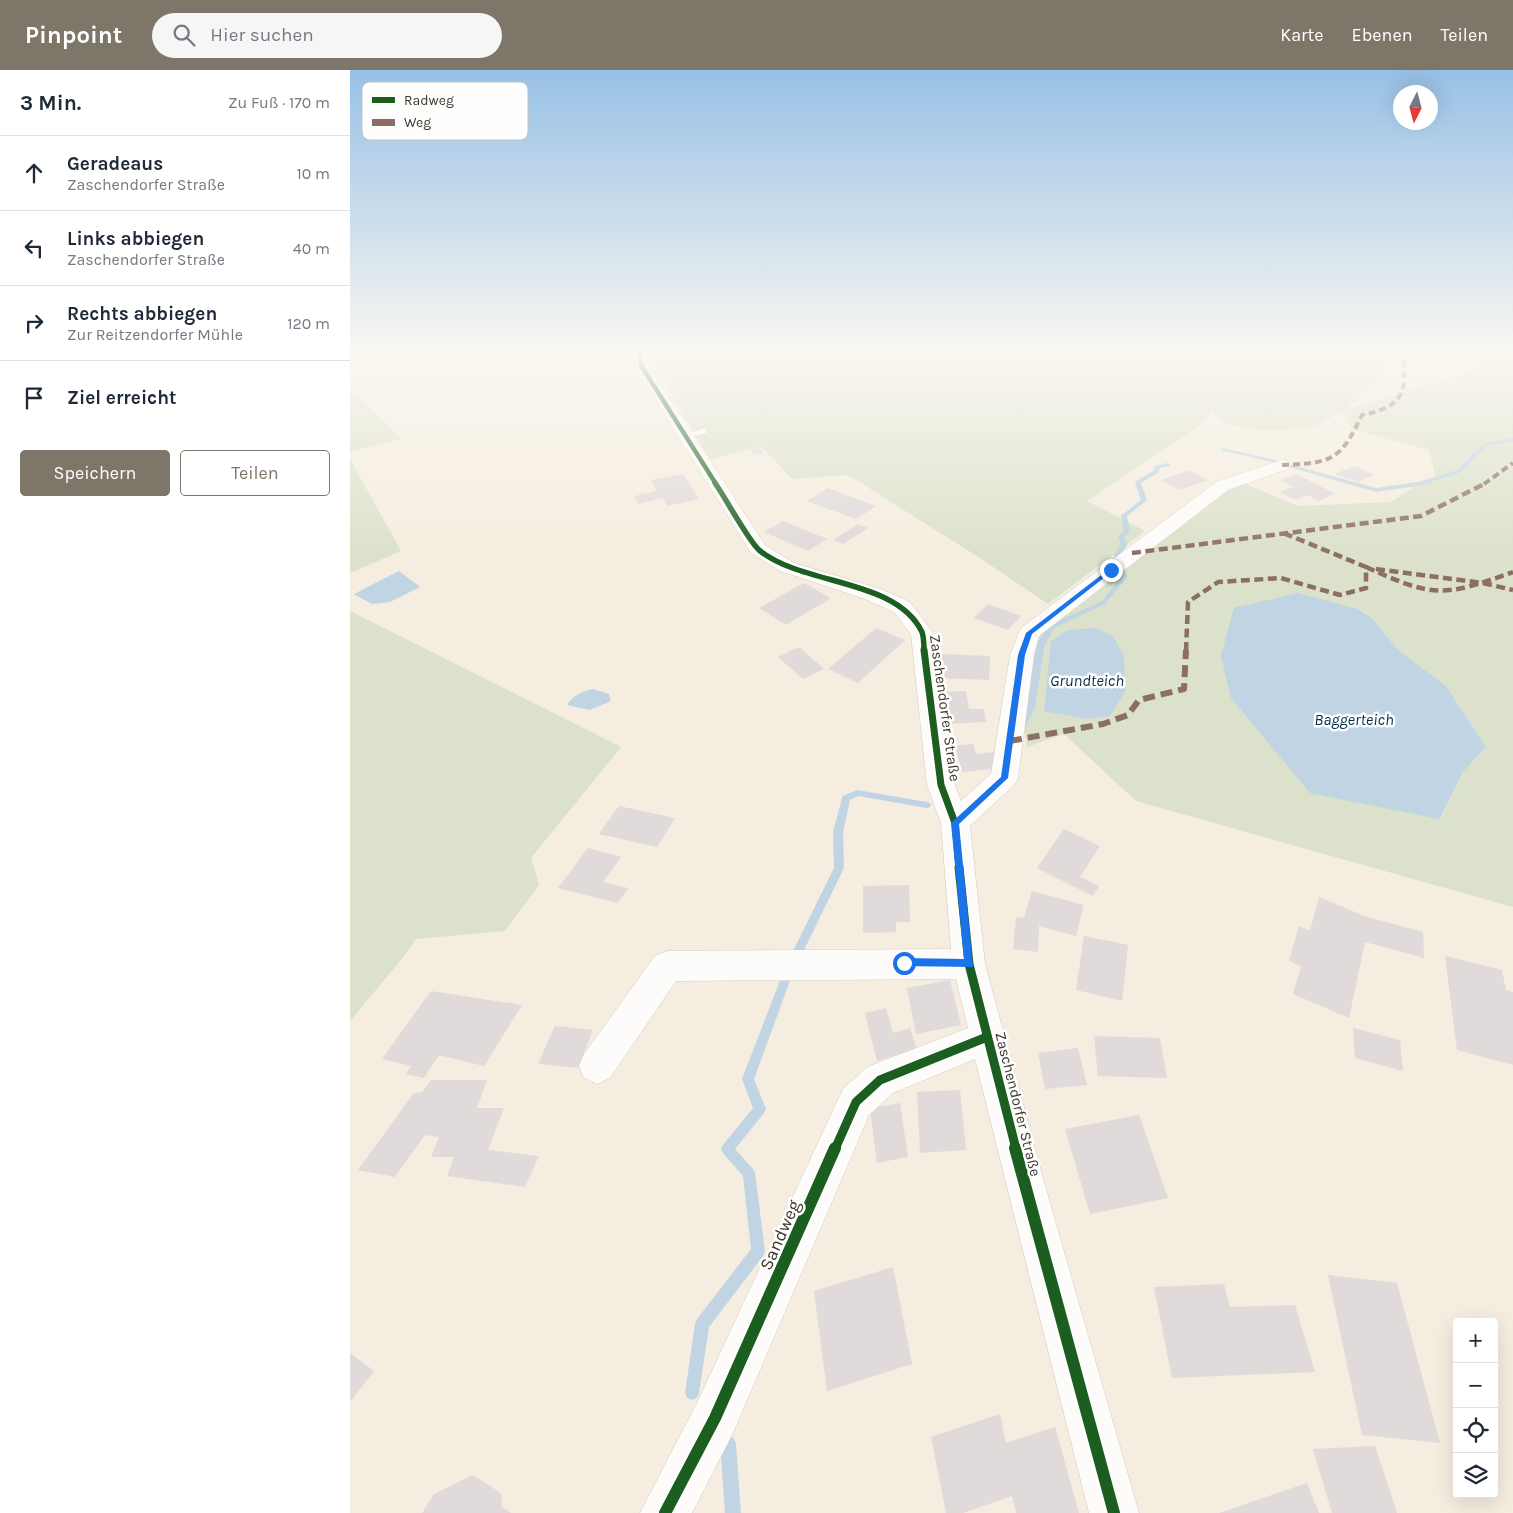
<!DOCTYPE html>
<html lang="de">
<meta charset="utf-8">
<style>
:root{--surface:#fff;--page:#f6f6f7;--text:#1f2937;--muted:#747a83;--line:#e0e1e3;--accent:#7e7769}
body{margin:0;font-family:Karla,sans-serif;background:var(--page);color:var(--text)}
.controls{position:absolute;right:15px;bottom:15px;display:grid;overflow:hidden;border-radius:5px;box-shadow:0 5px 20px #0002}
.controls button{width:45px;height:45px;display:grid;place-items:center;padding:0;border:0;border-bottom:1px solid var(--line);background:var(--surface);color:var(--text);font:25px sans-serif}
.compass{position:absolute;left:1043px;top:15px;width:45px;height:45px;border-radius:50%;background:var(--surface);box-shadow:0 5px 20px #0002;rotate:186deg}
.stop{position:absolute;width:15px;height:15px;margin:-11px;border:4px solid #1a73e8;border-radius:50%;background:#fff}
.stop.end{background:#1a73e8;border-color:#fff;box-shadow:0 1px 5px #0008}
.list{margin:0;padding:0;list-style:none}
h2{display:flex;justify-content:space-between;align-items:center;height:65px;margin:0;padding:0 20px;font-size:21px}
h2 small{font-size:16px;font-weight:400;color:var(--muted)}
.list li{display:grid;grid-template-columns:32px 1fr auto;gap:15px;align-items:center;box-sizing:border-box;height:75px;padding:0 20px;border-top:1px solid var(--line)}
.list b{display:block;font-size:19px;white-space:nowrap}
.list p{margin:0;font-size:16px;white-space:nowrap;color:var(--muted)}
.list em{font-size:16px;font-style:normal;color:var(--muted)}
.actions{display:flex;gap:10px;padding:15px 20px}
.actions a{flex:1;padding:11px 0;border:1px solid var(--accent);border-radius:5px;text-align:center;font-size:18px;color:var(--accent)}
.actions .main{background:var(--accent);color:#fff}
.icon{flex:none;width:28px;height:28px;fill:none;stroke:currentColor;stroke-width:2;stroke-linecap:round;stroke-linejoin:round}
.map{position:relative;flex:none;width:1163px;height:1443px;overflow:hidden}
header{display:flex;align-items:center;gap:30px;box-sizing:border-box;height:70px;padding:0 25px;background:var(--accent);color:#fff}
header strong{font-size:24px}
nav{display:flex;gap:28px;margin-inline-start:auto;font-size:18px}
.search{width:350px;height:45px;background:var(--page);display:flex;align-items:center;gap:12px;box-sizing:border-box;padding:0 18px;border-radius:28px;color:var(--muted);font-size:19px}
main{display:flex}
aside{flex:1;background:var(--surface)}
.map>svg:first-child{display:block}
.green{fill:#dbe1ca;fill-rule:evenodd}
.water{fill:#c0d4e3}
.lines{fill:none;stroke-linecap:round;stroke-linejoin:round}
.stream{fill:#c0d4e3;fill-rule:evenodd}
.building{fill:#e0dada}
.service-casing{stroke:#d2cbbf;stroke-width:2}
.minor-casing{stroke:#d2cbbf;stroke-width:1}
.service{fill:#fefcfa;fill-rule:evenodd}
.minor{fill:#fefcfa;fill-rule:evenodd}
.quiet-far2{stroke:#8d6e63;stroke-width:4;stroke-dasharray:7 4;stroke-linecap:butt}
.quiet-far1{stroke:#8d6e63;stroke-width:4.5;stroke-dasharray:9 4.5;stroke-linecap:butt}
.quiet{stroke:#8d6e63;stroke-width:6;stroke-dasharray:12 6;stroke-linecap:butt}
.cycleway-far4-casing{stroke:#fefefe;stroke-width:6}
.cycleway-far3-casing{stroke:#fefefe;stroke-width:8}
.cycleway-far2-casing{stroke:#fefefe;stroke-width:10}
.cycleway-far1-casing{stroke:#fefefe;stroke-width:12}
.cycleway-casing{stroke:#fefefe;stroke-width:15}
.cycleway-far4{stroke:#1b5e20;stroke-width:4.5}
.cycleway-far3{stroke:#1b5e20;stroke-width:5.5}
.cycleway-far2{stroke:#1b5e20;stroke-width:7}
.cycleway-far1{stroke:#1b5e20;stroke-width:9}
.cycleway{stroke:#1b5e20;stroke-width:12}
.route{fill:#1a73e8}
.labels{text-anchor:middle;stroke-width:5;stroke-linejoin:round;paint-order:stroke}
.street-label{font-size:15px;fill:#3e372a;stroke:#fefefe}
.water-label{font-size:16px;font-style:italic;fill:#042d49;stroke:#fefefe}
.near-street-label{font-size:18px;fill:#3e372a;stroke:#fefefe}
.key{fill:#fefefe;stroke:#c4c2be;stroke-width:1}
.key-label{font-size:14px;fill:#3e372a}
</style>
<header>
<strong>Pinpoint</strong>
<div class="search"><svg class="icon" aria-label="search" viewBox="0 0 24 24"><circle cx="10" cy="10" r="6"/><path d="M15 15l6 6"/></svg>Hier suchen</div>
<nav><a>Karte</a><a>Ebenen</a><a>Teilen</a></nav>
</header>
<main>
<aside>
<h2>3 Min.<small>Zu Fuß · 170 m</small></h2>
<ul class="list">
<li><svg class="icon" aria-label="ahead" viewBox="0 0 24 24"><path d="M12 20V5M6 11l6-6 6 6"/></svg><div><b>Geradeaus</b><p>Zaschendorfer Straße</p></div><em>10 m</em></li>
<li><svg class="icon" aria-label="left" viewBox="0 0 24 24"><path d="M17 20v-9H6M10 6l-5 5 5 5"/></svg><div><b>Links abbiegen</b><p>Zaschendorfer Straße</p></div><em>40 m</em></li>
<li><svg class="icon" aria-label="right" viewBox="0 0 24 24"><path d="M7 20v-9h11M14 6l5 5-5 5"/></svg><div><b>Rechts abbiegen</b><p>Zur Reitzendorfer Mühle</p></div><em>120 m</em></li>
<li><svg class="icon" aria-label="arrive" viewBox="0 0 24 24"><path d="M6 21V4h12l-3 4 3 4H6"/></svg><div><b>Ziel erreicht</b></div></li>
</ul>
<div class="actions"><a class="main">Speichern</a><a>Teilen</a></div>
</aside>
<div class="map">
<svg width="1163" height="1443" viewBox="0 0 1163 1443">
<rect width="100%" height="100%" fill="#f5eddf"/>
<!-- green -->
<g class="green">
<path d="M298 284H1035L1038 296 1027 312 994 340 1132 298 1114 284H1163V837L786 731 714 664 677 677 673 644 686 566 826 450 891 412 948 436 1041 432 1069 414 1086 408 1079 380 1004 360 992 341 965 357 915 361 873 353 863 340 851 355 737 431 795 461 698 534 630 488 498 405 442 409 411 376 360 390ZM1023 549 1048 580 1096 616 1136 677 1113 702 1091 749Z"/>
<path d="M0 321 8 326 52 369 0 382Z"/>
<path d="M0 389 51 481 0 503Z"/>
<path d="M0 541 271 677 181 788 189 815 155 861 66 869 54 886 0 951Z"/>
</g>
<!-- water -->
<g class="water">
<path d="M49 501 70 517 40 532 22 534 4 524Z"/>
<path d="M948 523 1007 539 1023 549 1048 580 1096 616 1136 677 1113 702 1090 749 960 723 881 628 871 586 884 538Z"/>
<path d="M745 558 763 566 774 586 775 622 760 646 737 649 694 641 701 571 718 560Z"/>
<path d="M243 619 259 624 261 631 240 640 217 635C224 624 232 622 243 619Z"/>
</g>
<g class="lines">
<!-- stream -->
<g class="stream">
<path d="M1163 368V372L1139 375 1126 386 1112 402 1069 416 1026 422 918 391 870 380 873 378 921 389 1026 418 1068 412 1108 400 1122 384 1135 373Z"/>
<path d="M817 393 820 395 819 396 810 398 808 403 791 413 797 430 777 446 780 462 774 467 777 475 770 485 777 507 755 534 704 558 694 577 685 638 675 657H669L668 655 677 638 686 577 698 555 751 532 771 507 764 485 771 475 768 466 774 461 771 446 791 430 785 412 786 411 803 401 805 396Z"/>
<path d="M507 720 577 732 580 733 581 735 580 737 577 738 508 726 500 730 493 762 494 798 452 884 448 886 444 884 443 881 484 798 483 762 492 728 493 726Z"/>
<path d="M436 903 440 905 441 908 404 1009 416 1039 414 1043 385 1079 403 1099 405 1103 415 1181 413 1186 359 1257 349 1323 347 1328 342 1330 337 1328 335 1323 345 1254 347 1249 401 1179 393 1106 373 1083 371 1079 373 1075 403 1038 392 1009 431 908 432 905Z"/>
<path d="M378 1365 383 1368 386 1373 391 1443H375L370 1373 373 1368Z"/>
</g>
</g>
<!-- building -->
<g class="building">
<path d="M409 377 414 384 404 385 400 379Z"/>
<path d="M1005 396 1024 405 1008 412 984 404Z"/>
<path d="M839 400 858 410 829 420 811 410Z"/>
<path d="M333 404 349 429 317 436 313 428 288 434 284 426 307 421 301 410Z"/>
<path d="M946 404 986 424 969 431 957 425 945 430 930 422 943 417 930 410Z"/>
<path d="M478 418 526 436 506 449 457 431Z"/>
<path d="M433 451 477 469 458 481 414 462Z"/>
<path d="M508 454 518 458 493 474 483 470Z"/>
<path d="M454 513 481 528 436 555 409 538Z"/>
<path d="M638 534 671 546 658 560 624 548Z"/>
<path d="M526 558 555 570 508 613 478 599Z"/>
<path d="M449 577 474 599 453 609 428 587Z"/>
<path d="M592 584 640 586 639 610 590 608Z"/>
<path d="M616 621 619 639H634L636 652 594 654 590 622Z"/>
<path d="M623 674 626 684 645 682 650 698 612 702 605 676Z"/>
<path d="M269 736 325 748 307 777 249 764Z"/>
<path d="M714 759 750 776 730 807 749 816 743 826 687 798Z"/>
<path d="M238 778 271 787 253 812 278 818 268 833 208 818Z"/>
<path d="M559 815 560 852H546V862L513 863V816Z"/>
<path d="M682 821 734 835 726 866 689 856 688 882 663 879 666 847 674 848Z"/>
<path d="M969 827 1017 847 1073 862 1074 888 1015 872 999 948 943 924 951 896 939 891 949 856 960 861Z"/>
<path d="M734 866 778 875 772 931 726 920Z"/>
<path d="M1095 886 1152 900 1156 920 1163 922V995L1107 980Z"/>
<path d="M600 910 611 955 566 964 557 918Z"/>
<path d="M81 921 172 935 134 996 89 985 74 1008 56 1004 61 996 32 989Z"/>
<path d="M536 938 543 963 560 958 567 979 527 991 515 943Z"/>
<path d="M205 956 243 960 228 998 188 994Z"/>
<path d="M1003 958 1050 970 1053 1001 1005 988Z"/>
<path d="M744 966 810 968 817 1008 748 1006Z"/>
<path d="M728 978 737 1015 695 1019 688 983Z"/>
<path d="M81 1010H137L127 1038H154L138 1080 189 1086 175 1117 97 1106 104 1087H81L89 1067 75 1065 45 1107 8 1100 63 1024 72 1022Z"/>
<path d="M610 1020 616 1080 570 1083 567 1022Z"/>
<path d="M550 1033 558 1087 527 1093 520 1038Z"/>
<path d="M789 1045 818 1128 740 1144 715 1059Z"/>
<path d="M543 1197 562 1294 477 1321 464 1221Z"/>
<path d="M978 1205 1047 1213 1090 1373 1012 1365Z"/>
<path d="M874 1214 880 1237 945 1235 965 1302 822 1308 804 1217Z"/>
<path d="M0 1283 24 1301 0 1332Z"/>
<path d="M650 1344 656 1373 705 1357 729 1443H666L662 1426 613 1443H596L581 1367Z"/>
<path d="M1025 1376 1047 1443H982L963 1379Z"/>
<path d="M123 1405 151 1423 152 1437 161 1443H72L84 1424Z"/>
<path d="M957 1413 969 1443H869Z"/>
</g>
<g class="lines">
<defs>
<path id="service" d="M354 358 357 359V363L336 368 331 365Z"/>
<path id="minor" d="M282 284H296L299 297 415 475 444 493 531 519 560 532 583 563 605 715 611 731 641 704 660 585 671 558 866 412 932 390 938 391 941 395 938 399 878 420 689 566 684 585 668 708 664 715 620 756 635 894 694 1112 789 1443H739L625 989 543 1023 519 1045 382 1365 342 1443H290L348 1331 493 1019 517 997 618 958 606 909 326 911 260 1008 247 1014 234 1008 229 996 234 984 305 886 317 881 601 879 591 753 577 715 561 564 544 542 515 529 430 501 401 483 285 297Z"/>
</defs>
<!-- service casing -->
<use href="#service" class="service-casing"/>
<!-- minor casing -->
<use href="#minor" class="minor-casing"/>
<!-- service -->
<use href="#service" class="service"/>
<!-- minor -->
<use href="#minor" class="minor"/>
<!-- quiet-far2 -->
<g class="quiet-far2">
<path d="M932 395C982 393 990 391 1012 345 1051 337 1059 324 1052 284"/>
<path d="M1134 414 1163 393"/>
</g>
<!-- quiet-far1 -->
<g class="quiet-far1">
<path d="M782 483 1071 446 1136 413"/>
<path d="M1016 497C1084 528 1093 527 1163 502"/>
<path d="M1026 499 1133 513 1163 520"/>
<path d="M836 581 838 532 868 512 931 508 990 525 1016 518V497L931 462"/>
</g>
<!-- quiet -->
<path class="quiet" d="M660 671 753 654 778 645 789 630 834 619 836 580"/>
<defs>
<path id="cycleway-far4" d="M289 284 292 297 366 414"/>
<path id="cycleway-far3" d="M365 413C375 427 398 470 409 480 453 516 546 508 572 562 574 568 574 576 574 581"/>
<path id="cycleway-far2" d="M574 580 591 715 605 753 609 798"/>
<g id="cycleway-far1">
<path d="M609 797 619 894 666 1079"/>
<path d="M485 1079 506 1032 530 1010 637 967"/>
</g>
<g id="cycleway">
<path d="M665 1078 764 1443"/>
<path d="M315 1443 365 1348 485 1078"/>
</g>
</defs>
<!-- cycleway-far4 casing -->
<use href="#cycleway-far4" class="cycleway-far4-casing"/>
<!-- cycleway-far3 casing -->
<use href="#cycleway-far3" class="cycleway-far3-casing"/>
<!-- cycleway-far2 casing -->
<use href="#cycleway-far2" class="cycleway-far2-casing"/>
<!-- cycleway-far1 casing -->
<use href="#cycleway-far1" class="cycleway-far1-casing"/>
<!-- cycleway casing -->
<use href="#cycleway" class="cycleway-casing"/>
<!-- cycleway-far4 -->
<use href="#cycleway-far4" class="cycleway-far4"/>
<!-- cycleway-far3 -->
<use href="#cycleway-far3" class="cycleway-far3"/>
<!-- cycleway-far2 -->
<use href="#cycleway-far2" class="cycleway-far2"/>
<!-- cycleway-far1 -->
<use href="#cycleway-far1" class="cycleway-far1"/>
<!-- cycleway -->
<use href="#cycleway" class="cycleway"/>
</g>
<!-- sky -->
<linearGradient id="sky" x2="0" y2="1"><stop stop-color="#98c1e6"/><stop offset="0.58" stop-color="#faf7f1"/><stop offset="1" stop-color="#faf7f1" stop-opacity="0"/></linearGradient>
<rect width="1163" height="486" fill="url(#sky)"/>
<!-- route -->
<path class="route" d="M759 499 764 500 682 564 675 585 658 708 609 754 623 897 550 896 549 893 554 888 614 889 601 753 651 707 668 585 676 563Z"/>
<g class="labels">
<!-- street labels -->
<g class="street-label">
<text transform="translate(595 638) rotate(82)" y="5">Zaschendorfer Straße</text>
<text transform="translate(668 1034) rotate(76)" y="5">Zaschendorfer Straße</text>
</g>
<!-- water labels -->
<g class="water-label">
<text x="737" y="616">Grundteich</text>
<text x="1004" y="655">Baggerteich</text>
</g>
<!-- near-street labels -->
<g class="near-street-label">
<text transform="translate(430 1165) rotate(-66)" y="6">Sandweg</text>
</g>
</g>
<!-- legend -->
<rect x="12" y="12" width="166" height="58" rx="8" class="key"/>
<rect x="22" y="27" width="23" height="6" fill="#1b5e20"/>
<rect x="22" y="49" width="23" height="7" fill="#8d6e63"/>
<g class="key-label">
<text x="54" y="35">Radweg</text>
<text x="54" y="57">Weg</text>
</g>
</svg>
<div class="controls">
<button>+</button>
<button>−</button>
<button><svg class="icon" aria-label="locate" viewBox="0 0 24 24"><circle cx="12" cy="12" r="6"/><path d="M12 2v4M12 18v4M2 12h4M18 12h4"/></svg></button>
<button><svg class="icon" aria-label="layers" viewBox="0 0 24 24"><path d="M12 4l9 5-9 5-9-5zM3 14l9 5 9-5"/></svg></button>
</div>
<svg class="compass" viewBox="-18 -18 36 36"><path d="M0-13l5 13h-10z" fill="#e53935"/><path d="M0 13l5-13h-10z" fill="#747a83"/></svg>
<div class="stop" style="left:554px;top:893px"></div>
<div class="stop end" style="left:761px;top:500px"></div>
</div>
</main>
